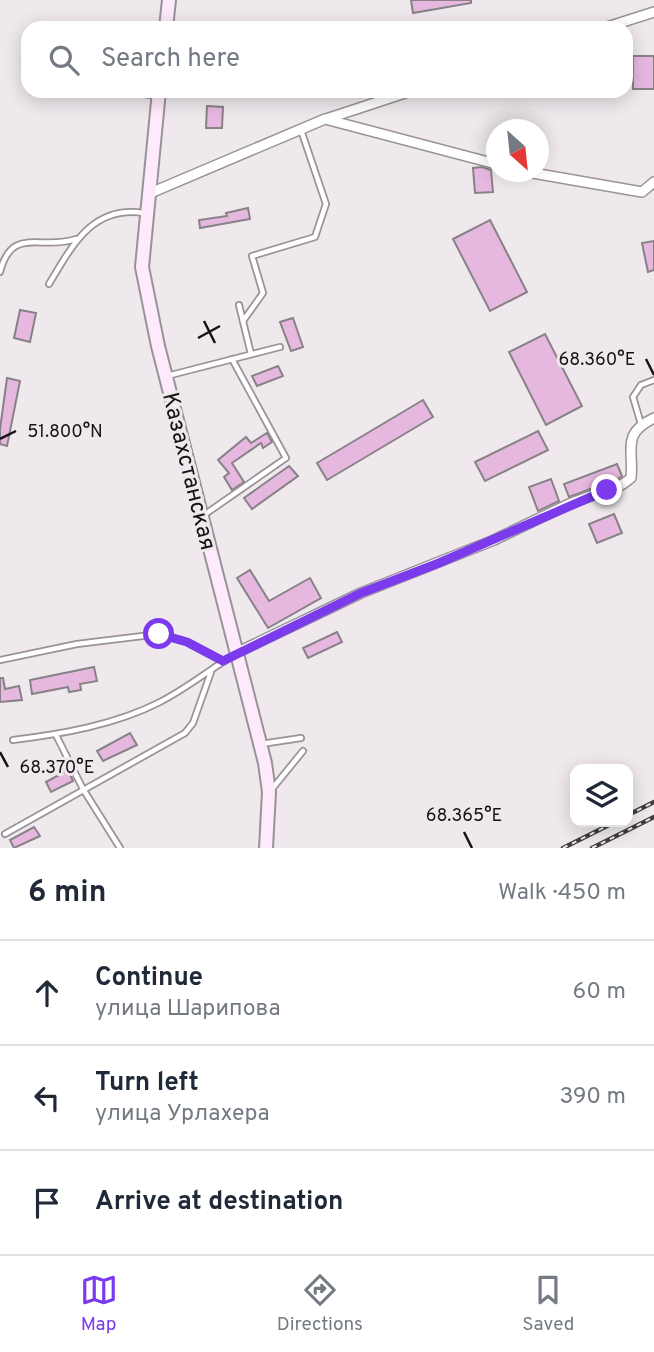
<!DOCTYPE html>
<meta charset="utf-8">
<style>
:root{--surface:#fff;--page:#f2f2f3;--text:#1f2937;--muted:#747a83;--line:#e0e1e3;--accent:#7c3aed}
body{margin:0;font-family:Overpass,sans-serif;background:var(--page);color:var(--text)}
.controls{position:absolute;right:21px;bottom:21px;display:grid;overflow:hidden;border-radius:14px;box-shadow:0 4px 18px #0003}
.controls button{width:63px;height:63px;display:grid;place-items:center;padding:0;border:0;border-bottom:2px solid var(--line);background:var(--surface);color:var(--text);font:35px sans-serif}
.compass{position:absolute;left:486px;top:119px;width:63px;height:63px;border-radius:50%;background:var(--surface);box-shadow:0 4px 18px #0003;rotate:153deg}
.stop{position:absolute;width:21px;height:21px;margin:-16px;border:5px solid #7c3aed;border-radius:50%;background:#fff}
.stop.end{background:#7c3aed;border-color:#fff;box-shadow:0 2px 7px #0008}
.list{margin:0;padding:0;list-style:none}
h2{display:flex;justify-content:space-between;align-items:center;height:91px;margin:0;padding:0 28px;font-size:30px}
h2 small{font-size:23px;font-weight:400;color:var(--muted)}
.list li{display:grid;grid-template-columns:46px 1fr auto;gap:21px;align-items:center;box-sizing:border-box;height:105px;padding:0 28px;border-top:2px solid var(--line)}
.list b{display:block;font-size:26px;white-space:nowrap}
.list p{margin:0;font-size:23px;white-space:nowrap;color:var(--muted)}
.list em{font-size:23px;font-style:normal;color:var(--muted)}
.icon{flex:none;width:38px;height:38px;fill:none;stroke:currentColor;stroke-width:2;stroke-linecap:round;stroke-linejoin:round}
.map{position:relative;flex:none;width:654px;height:848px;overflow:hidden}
.search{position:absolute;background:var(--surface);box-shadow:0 4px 18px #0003;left:21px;right:21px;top:21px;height:77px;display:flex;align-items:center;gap:18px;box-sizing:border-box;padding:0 24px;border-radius:21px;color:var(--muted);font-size:26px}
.sheet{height:406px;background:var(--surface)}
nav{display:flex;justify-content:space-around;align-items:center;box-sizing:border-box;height:98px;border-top:2px solid var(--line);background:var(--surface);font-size:19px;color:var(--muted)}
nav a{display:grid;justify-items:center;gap:4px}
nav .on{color:var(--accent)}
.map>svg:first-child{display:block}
.building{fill:#e7b8df;stroke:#878286;stroke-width:2}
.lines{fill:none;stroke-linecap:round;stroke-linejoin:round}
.lane-casing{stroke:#999398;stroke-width:8}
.street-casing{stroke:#999398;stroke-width:12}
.secondary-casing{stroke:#999398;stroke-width:16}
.lane{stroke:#fff;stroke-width:4.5}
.street{stroke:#fff;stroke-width:9}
.secondary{stroke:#feeafa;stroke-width:12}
.rail-casing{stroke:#3f3d3e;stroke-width:4.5}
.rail{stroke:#efe9ee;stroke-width:2;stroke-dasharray:5;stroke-linecap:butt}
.route{stroke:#7c3aed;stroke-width:9}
.ticks{fill:none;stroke:#151314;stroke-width:2.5}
.labels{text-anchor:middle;stroke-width:6;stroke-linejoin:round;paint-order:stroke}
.street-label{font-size:23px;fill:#151314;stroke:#efe9ee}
.ticks-label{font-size:18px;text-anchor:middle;fill:#151314;stroke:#efe9ee;stroke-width:6;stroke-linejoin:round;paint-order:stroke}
</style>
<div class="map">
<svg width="654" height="848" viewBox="0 0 654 848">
<rect width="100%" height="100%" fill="#efe9ee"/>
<!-- building -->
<g class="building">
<path d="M411 0H471V3L413 13Z"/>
<rect x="633" y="56" width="21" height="33"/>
<path d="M207 106 223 107 222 128H206Z"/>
<path d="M482 167 491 170 493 192 475 193 473 168Z"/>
<path d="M248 208 250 219 200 228 199 220 227 216 226 213Z"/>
<path d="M490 220 527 292 490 311 453 239Z"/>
<path d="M654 241V270L648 272 642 243Z"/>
<path d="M20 310 36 313 30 342 14 338Z"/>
<path d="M293 318 303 347 291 351 280 322Z"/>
<path d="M545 334 582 406 546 425 509 352Z"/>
<path d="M278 366 283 376 257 386 252 376Z"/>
<path d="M7 378 20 381 7 446 0 444V429Z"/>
<path d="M423 400 433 417 327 480 317 463Z"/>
<path d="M538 431 548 450 485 481 475 462Z"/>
<path d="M267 433 272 442 263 448 261 443 232 463 244 482 232 490 224 477 229 473 218 460 246 437 251 443Z"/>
<path d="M617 464 622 476 620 478 569 497 564 484Z"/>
<path d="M289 466 298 476 252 509 244 498Z"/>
<path d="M551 479 559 501 538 511 529 487Z"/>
<path d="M614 514 622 533 597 543 589 524Z"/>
<path d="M250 570 269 601 310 578 321 598 268 628 237 578Z"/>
<path d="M337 632 342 642 308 658 303 648Z"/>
<path d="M94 667 97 681 80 684 81 690 69 692 68 687 32 694 30 680Z"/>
<path d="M0 678H3L5 689 19 686 22 700 0 702Z"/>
<path d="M130 733 137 745 103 761 97 751Z"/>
<path d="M68 770 73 781 51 792 46 782Z"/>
<path d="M34 827 40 836 14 848 10 840Z"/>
</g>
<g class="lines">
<defs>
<g id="lane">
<path d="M126 91 156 96"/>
<path d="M0 272C12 225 41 251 76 239"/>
<path d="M49 284C72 246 92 205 144 213"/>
<path d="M239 305 251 354"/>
<path d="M243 321 263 293 252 256 315 237 326 204 301 130"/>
<path d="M167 376 280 347"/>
<path d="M641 424 633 397 641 385 654 380"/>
<path d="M204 515 286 458 232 359"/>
<path d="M0 660 77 644 159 634 187 642 223 661"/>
<path d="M56 735 83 789 120 848"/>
<path d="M13 740C62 734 115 725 160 702 187 688 209 670 234 655"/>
<path d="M261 744 301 738"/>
<path d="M272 789 303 751"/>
<path d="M5 834 185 733 193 723 211 672"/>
</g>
<g id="street">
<path d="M604 28 654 12"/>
<path d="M326 119 411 91"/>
<path d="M527 172 642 192 654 182"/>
<path d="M148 194 325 119 496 164"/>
<path d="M236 653 361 593 494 540 569 504 623 484 631 478C634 449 621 434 654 418"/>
</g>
<g id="secondary">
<path d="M166 28 169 0"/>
<path d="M159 91 142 267 158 346 265 763 269 792 266 848"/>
</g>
</defs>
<!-- lane casing -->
<use href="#lane" class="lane-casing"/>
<!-- street casing -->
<use href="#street" class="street-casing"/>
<!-- secondary casing -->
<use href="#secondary" class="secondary-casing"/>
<!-- lane -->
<use href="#lane" class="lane"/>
<!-- street -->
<use href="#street" class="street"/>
<!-- secondary -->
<use href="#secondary" class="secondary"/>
<defs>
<g id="rail">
<path d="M628 815 654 802"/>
<path d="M563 848 615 822"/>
<path d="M592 848 654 817"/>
</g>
</defs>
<!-- rail casing -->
<use href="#rail" class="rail-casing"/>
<!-- rail -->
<use href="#rail" class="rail"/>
</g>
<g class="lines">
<!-- route -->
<path class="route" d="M159 634 187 642 223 661 361 593 439 563 607 490"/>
</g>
<!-- ticks -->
<path class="ticks" d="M204 321 215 343M198 338 220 326M646 359 654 375M0 439 16 431M0 752 8 767M464 832 472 848"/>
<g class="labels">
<!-- street labels -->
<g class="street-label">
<text transform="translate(190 471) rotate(76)" y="8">Казахстанская</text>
</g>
</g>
<g class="ticks-label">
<text x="597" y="365">68.360°E</text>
<text x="65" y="437">51.800°N</text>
<text x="57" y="773">68.370°E</text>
<text x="464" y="821">68.365°E</text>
</g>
</svg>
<div class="controls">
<button><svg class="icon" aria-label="layers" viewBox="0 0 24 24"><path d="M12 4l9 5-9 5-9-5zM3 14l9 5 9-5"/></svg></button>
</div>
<svg class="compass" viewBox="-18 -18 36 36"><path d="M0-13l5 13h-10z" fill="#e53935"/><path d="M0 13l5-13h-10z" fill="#747a83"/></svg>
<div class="stop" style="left:159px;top:634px"></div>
<div class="stop end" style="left:607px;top:490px"></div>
<div class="search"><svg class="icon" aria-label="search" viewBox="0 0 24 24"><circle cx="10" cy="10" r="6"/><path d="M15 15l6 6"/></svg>Search here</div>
</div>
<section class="sheet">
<h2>6 min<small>Walk · 450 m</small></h2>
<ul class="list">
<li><svg class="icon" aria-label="ahead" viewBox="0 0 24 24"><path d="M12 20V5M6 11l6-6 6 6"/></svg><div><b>Continue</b><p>улица Шарипова</p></div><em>60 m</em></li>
<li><svg class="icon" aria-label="left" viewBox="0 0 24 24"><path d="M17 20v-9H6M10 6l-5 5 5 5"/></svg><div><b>Turn left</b><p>улица Урлахера</p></div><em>390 m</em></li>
<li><svg class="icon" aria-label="arrive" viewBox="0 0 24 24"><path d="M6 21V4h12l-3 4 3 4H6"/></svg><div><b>Arrive at destination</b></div></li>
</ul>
</section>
<nav>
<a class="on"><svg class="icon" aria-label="map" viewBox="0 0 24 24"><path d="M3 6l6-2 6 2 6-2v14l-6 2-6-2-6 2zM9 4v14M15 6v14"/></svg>Map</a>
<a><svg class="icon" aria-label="directions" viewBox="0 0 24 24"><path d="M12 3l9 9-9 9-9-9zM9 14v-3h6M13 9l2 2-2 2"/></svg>Directions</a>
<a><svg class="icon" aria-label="saved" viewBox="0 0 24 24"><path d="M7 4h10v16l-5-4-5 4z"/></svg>Saved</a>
</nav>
